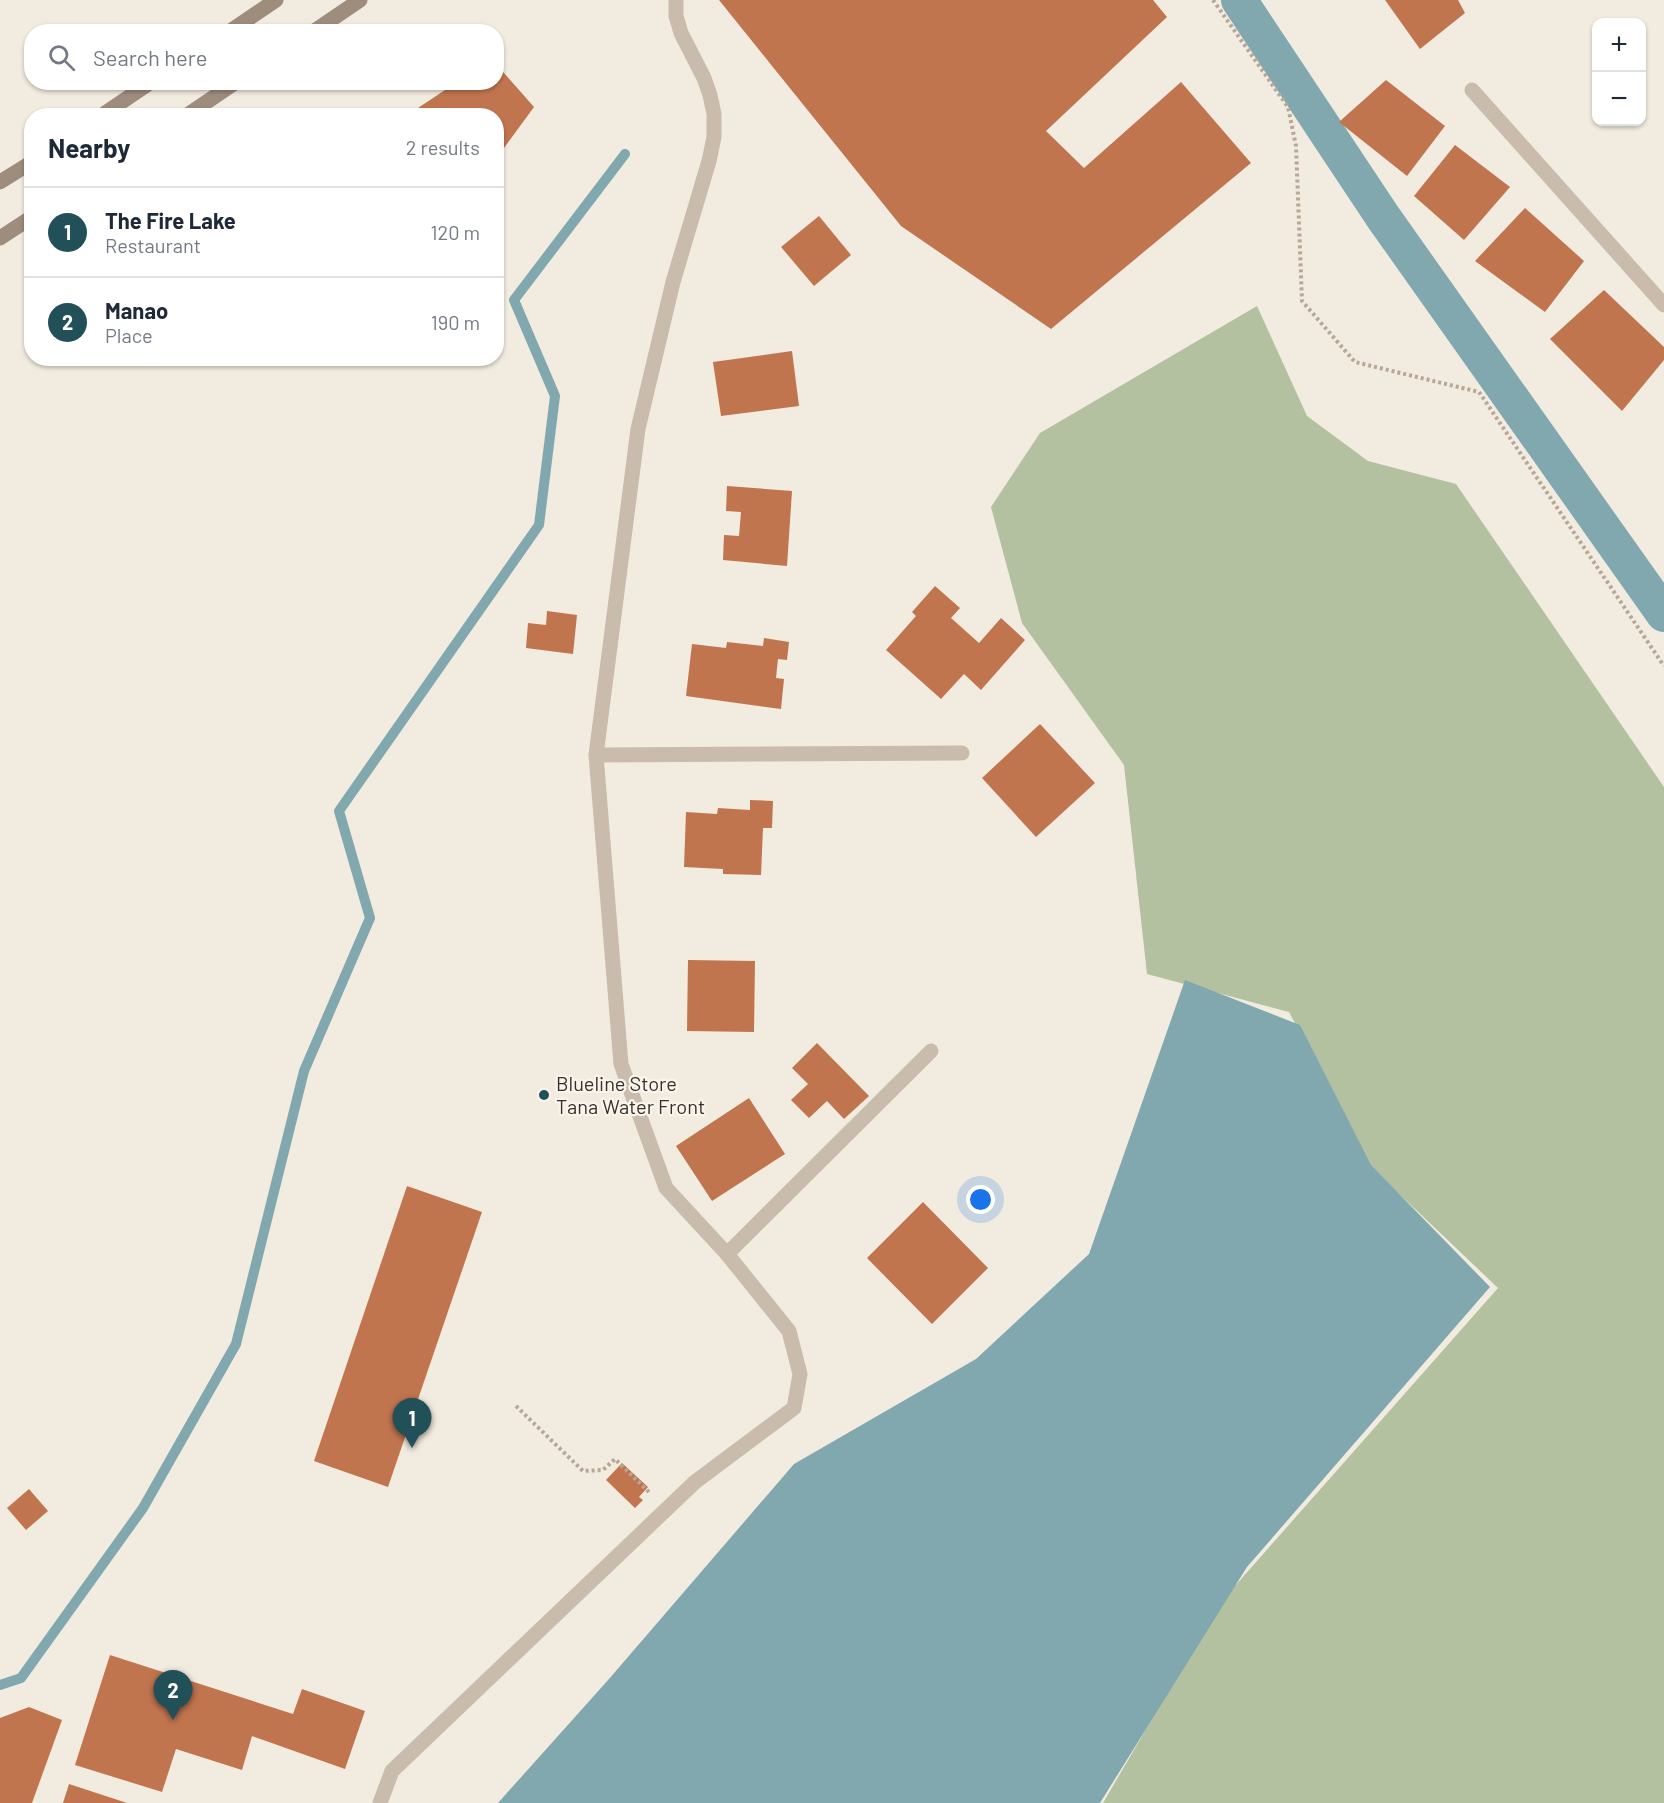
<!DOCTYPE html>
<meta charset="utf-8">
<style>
:root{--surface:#fff;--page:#f6f6f7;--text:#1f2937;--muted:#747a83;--line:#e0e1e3;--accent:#215059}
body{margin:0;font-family:Barlow,sans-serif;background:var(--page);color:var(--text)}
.controls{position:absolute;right:18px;top:18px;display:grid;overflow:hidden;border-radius:12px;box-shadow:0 2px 4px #0004}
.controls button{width:54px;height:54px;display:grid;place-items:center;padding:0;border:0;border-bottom:2px solid var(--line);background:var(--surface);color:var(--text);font:30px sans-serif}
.you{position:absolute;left:981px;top:1200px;width:21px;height:21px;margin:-15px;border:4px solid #fff;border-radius:50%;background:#1a73e8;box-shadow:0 0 0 9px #1a73e833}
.badge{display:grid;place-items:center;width:39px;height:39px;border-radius:50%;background:var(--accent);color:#fff;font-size:20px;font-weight:700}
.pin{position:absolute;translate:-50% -50px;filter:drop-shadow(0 2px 3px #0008)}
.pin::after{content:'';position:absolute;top:32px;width:21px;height:18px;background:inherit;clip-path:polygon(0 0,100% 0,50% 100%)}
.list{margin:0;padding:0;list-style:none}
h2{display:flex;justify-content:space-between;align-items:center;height:78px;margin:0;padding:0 24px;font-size:26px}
h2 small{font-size:20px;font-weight:400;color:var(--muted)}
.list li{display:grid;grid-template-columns:39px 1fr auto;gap:18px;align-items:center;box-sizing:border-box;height:90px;padding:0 24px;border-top:2px solid var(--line)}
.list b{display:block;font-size:22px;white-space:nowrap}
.list p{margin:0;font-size:20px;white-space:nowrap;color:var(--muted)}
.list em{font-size:20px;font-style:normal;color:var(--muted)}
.icon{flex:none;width:33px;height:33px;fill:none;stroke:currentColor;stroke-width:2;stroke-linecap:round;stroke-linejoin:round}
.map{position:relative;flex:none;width:1664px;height:1803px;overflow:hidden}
.search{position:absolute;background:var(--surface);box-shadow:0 2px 4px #0004;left:24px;top:24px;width:480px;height:66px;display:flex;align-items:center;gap:15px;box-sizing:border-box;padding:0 21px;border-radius:24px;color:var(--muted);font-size:22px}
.panel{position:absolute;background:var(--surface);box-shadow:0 2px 4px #0004;left:24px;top:108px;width:480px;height:258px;border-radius:24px}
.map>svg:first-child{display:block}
.green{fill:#b3c1a0}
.water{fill:#80a8ae}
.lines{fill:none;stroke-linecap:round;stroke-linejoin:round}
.stream{stroke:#80a8ae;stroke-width:10}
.canal{stroke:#80a8ae;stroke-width:36}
.building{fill:#c1754f}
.path{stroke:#b6a796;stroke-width:4;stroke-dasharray:3 3;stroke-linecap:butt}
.service{stroke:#cabcac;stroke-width:15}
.minor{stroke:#cabcac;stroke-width:15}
.secondary{stroke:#9e8c7d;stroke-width:15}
.poi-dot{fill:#215059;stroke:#faf5ec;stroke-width:2}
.labels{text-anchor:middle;stroke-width:4.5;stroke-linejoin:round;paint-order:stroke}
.poi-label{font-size:20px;fill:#38302a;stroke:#faf5ec;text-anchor:start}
</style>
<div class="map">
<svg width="1664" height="1803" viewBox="0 0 1664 1803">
<rect width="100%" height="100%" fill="#f2ebe0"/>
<!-- green -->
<path class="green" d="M1257 306 1307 416 1368 461 1456 484 1664 787V1803H1103L1219 1604 1498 1288 1372 1168 1289 1012 1147 974 1124 765 1022 623 991 507 1040 433Z"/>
<!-- water -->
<path class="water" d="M1185 980 1300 1025 1371 1165 1490 1287 1247 1567 1100 1803H498L609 1679 794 1464 976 1359 1089 1254Z"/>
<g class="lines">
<!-- stream -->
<path class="stream" d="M0 1685 21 1678 143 1508 236 1344 304 1071 370 918 339 811 539 525 555 396 514 300 625 154"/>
<!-- canal -->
<path class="canal" d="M1239 0 1383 217 1664 614"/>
</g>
<!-- building -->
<g class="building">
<path d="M719 0H1153L1167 17 1046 131 1084 168 1181 82 1251 163 1051 329 901 226Z"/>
<path d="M1385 0H1458L1465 13 1420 49Z"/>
<path d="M496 64 534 107 496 159V116H406L457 82H496Z"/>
<path d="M1386 80 1445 126 1407 176 1339 122Z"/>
<path d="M1455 145 1510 187 1464 240 1414 196Z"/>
<path d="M1525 208 1584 261 1545 312 1475 261Z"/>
<path d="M819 216 851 255 814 286 781 247Z"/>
<path d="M1604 290 1664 347V360L1622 411 1550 339Z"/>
<path d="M792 351 799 406 721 416 713 362Z"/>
<path d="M727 486 792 491 787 566 723 560 724 535 739 536 741 512 726 511Z"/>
<path d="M935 586 960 608 951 618 979 643 1001 618 1025 640 981 690 964 674 941 699 886 650 916 616 912 612Z"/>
<path d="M547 611 577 615 573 654 526 648 528 623 546 625Z"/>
<path d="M764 638 789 642 787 660 778 659 776 678 784 679 781 709 686 696 692 644 726 648 727 642 763 646Z"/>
<path d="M1040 724 1095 783 1036 837 982 778Z"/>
<path d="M750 800 773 801 772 828H763L761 875 723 874V869L684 867 686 812 717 814 718 808 750 810Z"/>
<path d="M688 960 755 961 754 1032 687 1031Z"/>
<path d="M817 1043 869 1096 844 1119 827 1101 809 1118 791 1100 808 1084 792 1068Z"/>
<path d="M749 1098 785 1154 712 1201 676 1146Z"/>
<path d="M407 1186 482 1212 388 1487 314 1461Z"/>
<path d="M923 1202 988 1268 932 1324 867 1258Z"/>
<path d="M622 1463 648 1487 639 1497 643 1500 635 1508 606 1480Z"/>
<path d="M29 1489 48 1511 26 1530 7 1508Z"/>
<path d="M110 1655 293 1714 302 1689 365 1711 345 1769 252 1736 242 1770 176 1749 162 1792 75 1765Z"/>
<path d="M29 1707 62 1720 32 1803H0V1718Z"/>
<path d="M69 1784 127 1803H63Z"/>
</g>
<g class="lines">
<!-- path -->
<g class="path">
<path d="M1213 0 1288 107 1296 146 1302 301 1355 362 1479 392 1664 666"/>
<path d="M516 1406 583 1471 603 1470 615 1459 650 1493"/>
</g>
<!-- service -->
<path class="service" d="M1472 90 1664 305"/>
<!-- minor -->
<g class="minor">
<path d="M596 755 962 753"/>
<path d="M727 1254 931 1051"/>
<path d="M380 1803 392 1771 695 1482 794 1408 800 1374 789 1331 727 1254 666 1188 621 1064 596 755 638 429 673 282 709 161 714 137V114L710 95 704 78 681 33 676 16V0"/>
</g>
<!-- secondary -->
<g class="secondary">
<path d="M229 32 276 0"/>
<path d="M313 32 360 0"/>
<path d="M101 116 151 82"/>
<path d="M186 116 236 82"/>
<path d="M0 182 32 162"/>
<path d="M0 238 32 217"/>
</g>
</g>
<!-- markers -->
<circle class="poi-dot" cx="544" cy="1095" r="6"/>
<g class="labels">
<!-- poi labels -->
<g class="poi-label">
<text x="556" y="1091">Blueline Store<tspan x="556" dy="23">Tana Water Front</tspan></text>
</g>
</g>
</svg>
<div class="controls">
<button>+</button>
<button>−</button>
</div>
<div class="you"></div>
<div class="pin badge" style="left:412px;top:1448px">1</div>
<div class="pin badge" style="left:173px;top:1720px">2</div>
<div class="search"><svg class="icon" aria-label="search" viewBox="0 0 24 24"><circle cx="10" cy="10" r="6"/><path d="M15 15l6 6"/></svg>Search here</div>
<section class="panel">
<h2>Nearby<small>2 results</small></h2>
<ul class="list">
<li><span class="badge">1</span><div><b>The Fire Lake</b><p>Restaurant</p></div><em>120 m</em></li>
<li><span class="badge">2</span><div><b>Manao</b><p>Place</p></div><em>190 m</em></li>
</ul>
</section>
</div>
